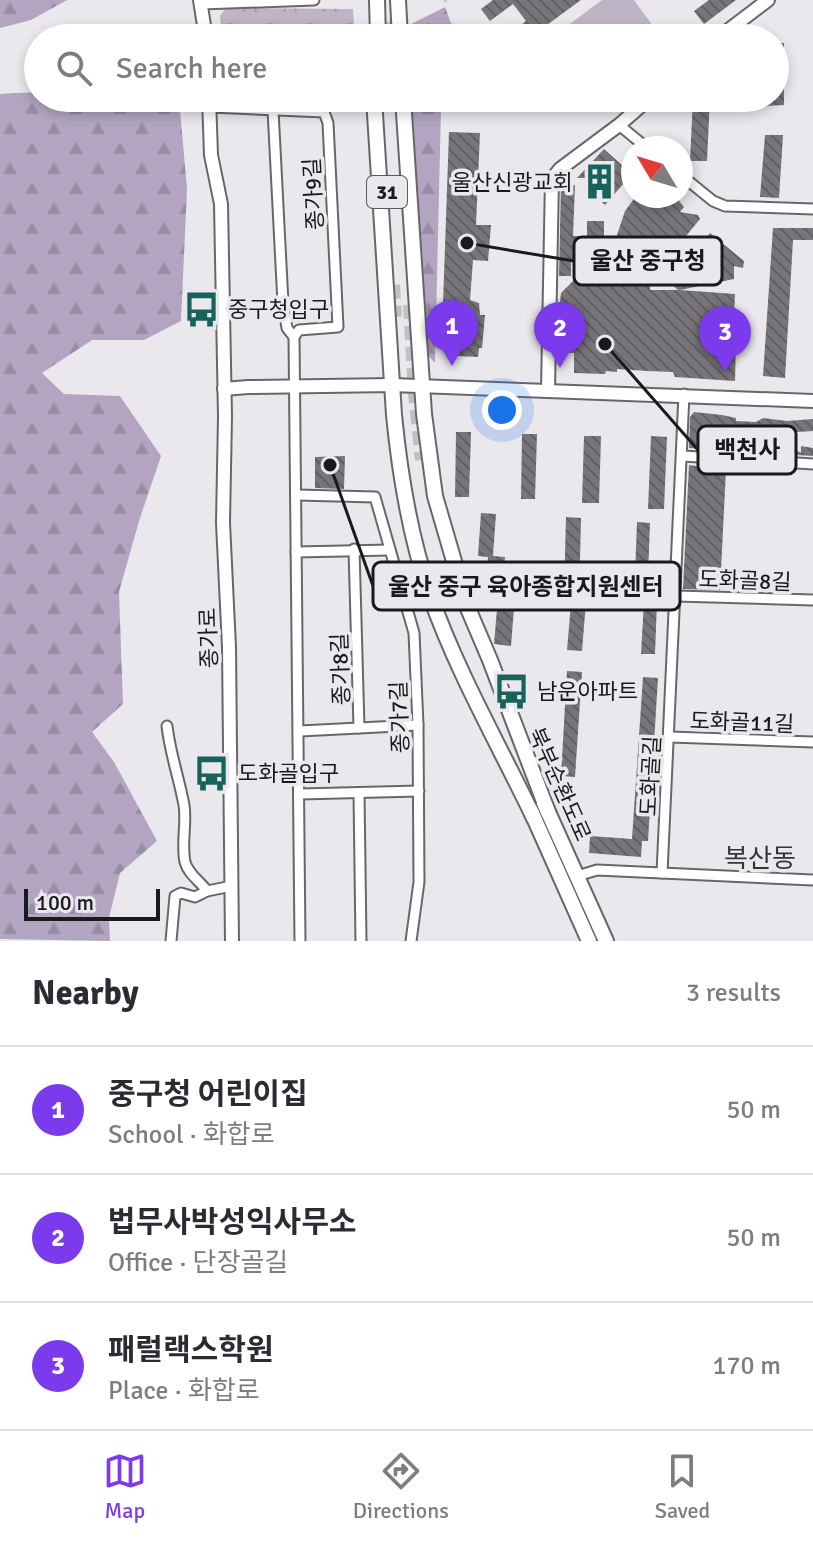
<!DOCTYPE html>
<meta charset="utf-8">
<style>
:root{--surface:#fff;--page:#f7f7f7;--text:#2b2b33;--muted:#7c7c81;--line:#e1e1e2;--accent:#7c3aed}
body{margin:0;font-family:Signika,"Noto Sans KR",sans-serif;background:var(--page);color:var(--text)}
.compass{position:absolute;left:621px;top:136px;width:72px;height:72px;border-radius:50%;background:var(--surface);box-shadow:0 4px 12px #0003;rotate:308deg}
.scale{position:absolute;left:24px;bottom:20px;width:136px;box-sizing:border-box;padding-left:8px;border:4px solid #1a191b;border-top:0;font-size:22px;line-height:28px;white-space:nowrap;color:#1a191b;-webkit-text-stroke:6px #ebe8ed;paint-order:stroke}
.you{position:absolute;left:502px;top:410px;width:28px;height:28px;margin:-20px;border:6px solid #fff;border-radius:50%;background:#1a73e8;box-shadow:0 0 0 12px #1a73e833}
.badge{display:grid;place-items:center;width:52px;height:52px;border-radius:50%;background:var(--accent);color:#fff;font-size:26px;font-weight:700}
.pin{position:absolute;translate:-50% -66px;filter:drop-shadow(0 2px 4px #0008)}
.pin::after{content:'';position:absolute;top:42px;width:28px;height:24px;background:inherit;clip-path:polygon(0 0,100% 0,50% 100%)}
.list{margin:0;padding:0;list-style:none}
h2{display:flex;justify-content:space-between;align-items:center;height:104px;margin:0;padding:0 32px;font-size:34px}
h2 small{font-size:26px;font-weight:400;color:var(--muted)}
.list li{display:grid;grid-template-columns:52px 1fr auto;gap:24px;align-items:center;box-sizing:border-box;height:128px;padding:0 32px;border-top:2px solid var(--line)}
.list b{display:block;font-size:30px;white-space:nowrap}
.list p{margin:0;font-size:26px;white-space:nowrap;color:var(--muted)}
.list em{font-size:26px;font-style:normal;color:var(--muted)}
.icon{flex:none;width:44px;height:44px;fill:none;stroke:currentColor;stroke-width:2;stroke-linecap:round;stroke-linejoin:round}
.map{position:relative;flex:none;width:813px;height:941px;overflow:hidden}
.search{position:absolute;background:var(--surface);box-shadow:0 4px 12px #0003;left:24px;right:24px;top:24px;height:88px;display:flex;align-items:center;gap:20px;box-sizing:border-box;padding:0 28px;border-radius:44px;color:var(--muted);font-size:30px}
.sheet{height:488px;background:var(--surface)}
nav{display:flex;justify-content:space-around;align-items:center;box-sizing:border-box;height:112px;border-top:2px solid var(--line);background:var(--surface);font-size:22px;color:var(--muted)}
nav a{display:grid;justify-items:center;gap:4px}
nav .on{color:var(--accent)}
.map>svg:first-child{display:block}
.forest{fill:url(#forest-firs)}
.park{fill:url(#park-crowns)}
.pitch{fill:#bdb4c6}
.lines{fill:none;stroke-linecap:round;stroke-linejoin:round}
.stream{stroke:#afd6cf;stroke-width:3}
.building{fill:url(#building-back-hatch);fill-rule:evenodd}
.street-tunnel{stroke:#c1bfc3;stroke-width:9;stroke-dasharray:9 4.5;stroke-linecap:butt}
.primary-tunnel{stroke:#c1bfc3;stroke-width:14;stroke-dasharray:14 7;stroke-linecap:butt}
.street-casing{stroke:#68666b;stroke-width:13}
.secondary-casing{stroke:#68666b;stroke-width:16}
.primary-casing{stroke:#68666b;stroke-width:18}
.street{stroke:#fff;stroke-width:9}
.secondary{stroke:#fff;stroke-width:12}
.primary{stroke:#fff;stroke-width:14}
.labels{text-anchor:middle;stroke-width:7;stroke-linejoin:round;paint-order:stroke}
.shield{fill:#ebe8ed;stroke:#59575a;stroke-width:2}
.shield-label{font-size:20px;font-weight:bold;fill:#1a191b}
.poi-label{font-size:22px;fill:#1a191b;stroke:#ebe8ed;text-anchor:start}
.street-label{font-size:22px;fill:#1a191b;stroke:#ebe8ed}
.quarter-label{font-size:26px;fill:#353337;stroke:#ebe8ed}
.leader{fill:none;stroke:#1a191b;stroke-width:3}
.callout-dot{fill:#1a191b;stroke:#ebe8ed;stroke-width:3}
.callout{fill:#ebe8ed;stroke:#1a191b;stroke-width:3}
.callout-label{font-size:24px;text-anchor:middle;font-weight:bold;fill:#1a191b}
</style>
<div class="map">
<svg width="813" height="941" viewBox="0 0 813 941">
<defs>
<pattern id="forest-firs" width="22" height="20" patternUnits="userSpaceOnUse" patternTransform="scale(2)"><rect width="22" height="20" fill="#b3a5c1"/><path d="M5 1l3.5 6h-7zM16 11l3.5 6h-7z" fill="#998da5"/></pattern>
<pattern id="park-crowns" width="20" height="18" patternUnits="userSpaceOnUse" patternTransform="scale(2)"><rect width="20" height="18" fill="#bdb4c6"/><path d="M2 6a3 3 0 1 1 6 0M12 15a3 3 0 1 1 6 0" fill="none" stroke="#a29aaa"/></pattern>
<pattern id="building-back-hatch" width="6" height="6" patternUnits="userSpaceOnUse" patternTransform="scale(2)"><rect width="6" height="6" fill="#777579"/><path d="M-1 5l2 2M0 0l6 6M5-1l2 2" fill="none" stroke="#615f62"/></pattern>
</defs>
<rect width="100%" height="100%" fill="#ebe8ed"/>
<!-- forest -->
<g class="forest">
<path d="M0 0H67L31 20 0 28Z"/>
<path d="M445 7 451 23 478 34 475 38H408L407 26Z"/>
<path d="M38 92V98H179L187 189 181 321 144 340H92L42 373 64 394 120 396 161 456 139 521 119 592 123 704 92 732 114 762 157 841 120 873 109 918 110 941 0 939V94Z"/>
<path d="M411 98H440L441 109 435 363 426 353Z"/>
</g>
<!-- park -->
<path class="park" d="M226 8 353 9 355 38H222L220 16Z"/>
<!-- pitch -->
<path class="pitch" d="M602 0H634L662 38H551Z"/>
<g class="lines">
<!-- stream -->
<path class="stream" d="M445 1 446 0"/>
</g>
<!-- building -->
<g class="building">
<path d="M493 0H581L529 38H525L517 28 526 21 513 4 490 21 481 9Z"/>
<path d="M709 0H736L704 24 694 11Z"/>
<path d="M775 43H784V105L765 106V98H775Z"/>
<path d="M693 98H710L707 161H690Z"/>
<path d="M449 132 480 133 476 225H491L488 261 473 260 470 300 479 303 480 315H485L482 348H479L478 357 457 356V345H448V304H443Z"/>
<path d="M765 135H783L779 198 760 197Z"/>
<path d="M604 149 624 167 633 157V180L627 186 624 183 605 205 587 189V178H577Z"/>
<path d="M561 184 575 185 573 236H587V221H604V237L616 238 625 211 636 196H645L661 207 670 196H675L684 207 680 212 698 215 700 219 686 236 691 237 683 267 710 233 744 261 743 268 734 266V279L680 290 735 294 734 315H741L740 326 729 340H736L735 381 675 377 673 372 647 371 617 369V372L606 371 605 374 574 373V353L559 352 560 339 575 323 558 320 561 293 578 276H626V266L571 262V276H559ZM652 251 666 254 665 279 678 290H650Z"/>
<path d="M773 228H813V240H793L785 378 763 376Z"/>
<path d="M694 412 722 415 736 418V421L756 422 763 418 787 421 813 419V431L749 435V441L786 445 801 453V446L813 448V456L689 448 690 417Z"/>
<path d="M456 432H471L469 497H455Z"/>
<path d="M522 434H537L535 499H521Z"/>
<path d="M584 436H601L599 503H582Z"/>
<path d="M651 436 667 437 664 509H648Z"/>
<path d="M345 456 344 489 315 488V457Z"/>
<path d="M689 465 710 468 711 465 720 466 726 470 720 590 683 589Z"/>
<path d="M481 513 496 514 493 556 505 557 501 607 514 608 511 646 494 644 497 609 485 608 488 557 478 556Z"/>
<path d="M566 517 581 518 579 601 586 602 582 651 567 650 572 592H564Z"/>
<path d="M637 522 650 523 647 601 634 600Z"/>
<path d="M644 602H657L655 654H641Z"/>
<path d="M567 671 582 672 575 777 561 776Z"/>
<path d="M643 677 658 678 648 841H642L641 857 589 853 590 836 632 839Z"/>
</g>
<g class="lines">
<!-- street-tunnel -->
<path class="street-tunnel" d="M376 35 410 13"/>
<!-- primary-tunnel -->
<g class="primary-tunnel">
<path d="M393 285 395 317"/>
<path d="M410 305 415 393 422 460"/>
</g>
<defs>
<g id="street">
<path d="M201 4 314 0"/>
<path d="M210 107 324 112 328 123 338 327 299 330 294 337 300 941"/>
<path d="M273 110 283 303 287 328 294 337"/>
<path d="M619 125 647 148"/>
<path d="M681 175 713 201 725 206 813 209"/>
<path d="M683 456 813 464"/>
<path d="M297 495 375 497 414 633 418 725 419 882 411 941"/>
<path d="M354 549 359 728"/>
<path d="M296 552 390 550"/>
<path d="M676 596 813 600"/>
<path d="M167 726C170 753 179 778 184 805 187 824 181 843 185 862 188 874 200 881 207 891"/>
<path d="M300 731 418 725"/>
<path d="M670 737 813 742"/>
<path d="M359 793 361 941"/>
<path d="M300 794 419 791"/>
<path d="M662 873 684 394"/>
<path d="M577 876 597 870 813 880"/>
<path d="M171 941 175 896 181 893 195 897 207 891 232 886"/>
</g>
<g id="secondary">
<path d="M200 0 206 38"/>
<path d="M718 38 768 0"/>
<path d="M209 98 211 155 221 204 225 416 223 523 229 647 232 941"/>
<path d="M224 389 248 387 392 385 813 401"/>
<path d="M548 390 552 179 560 169 619 125 650 98"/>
</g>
<g id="primary">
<path d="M377 0 378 38"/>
<path d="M398 0 400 38"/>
<path d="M374 98 394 415C400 476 410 537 430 595 457 672 499 745 534 818"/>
<path d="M403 98 424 414 435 496 467 606 490 660 548 812"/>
<path d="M544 803 606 941"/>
<path d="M531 811 589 941"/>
</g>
</defs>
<!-- street casing -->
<use href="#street" class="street-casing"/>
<!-- secondary casing -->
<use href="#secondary" class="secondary-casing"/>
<!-- primary casing -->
<use href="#primary" class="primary-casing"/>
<!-- street -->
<use href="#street" class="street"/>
<!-- secondary -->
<use href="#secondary" class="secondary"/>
<!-- primary -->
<use href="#primary" class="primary"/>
</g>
<!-- icons -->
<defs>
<symbol id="building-bare" viewBox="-9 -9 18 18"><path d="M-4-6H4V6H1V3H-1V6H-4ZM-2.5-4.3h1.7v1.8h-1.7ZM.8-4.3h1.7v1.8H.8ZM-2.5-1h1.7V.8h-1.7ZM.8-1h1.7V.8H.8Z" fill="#17635b" stroke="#ebe8ed" stroke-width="2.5" paint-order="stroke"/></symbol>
<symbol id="bus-bare" viewBox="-9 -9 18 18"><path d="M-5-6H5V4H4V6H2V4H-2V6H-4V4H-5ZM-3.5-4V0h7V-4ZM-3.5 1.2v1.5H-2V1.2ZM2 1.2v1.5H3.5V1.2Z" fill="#17635b" stroke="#ebe8ed" stroke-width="2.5" paint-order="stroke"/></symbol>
</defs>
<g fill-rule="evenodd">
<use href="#building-bare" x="574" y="156" width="51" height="51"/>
<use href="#bus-bare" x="176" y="284" width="51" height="51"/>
<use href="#bus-bare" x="486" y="666" width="51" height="51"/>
<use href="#bus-bare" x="186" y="748" width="51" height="51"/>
</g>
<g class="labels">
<!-- shield labels -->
<rect class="shield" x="367" y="176" width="40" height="32" rx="6"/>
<g class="shield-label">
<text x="387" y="199">31</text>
</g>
<!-- poi labels -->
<g class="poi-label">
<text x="573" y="190" text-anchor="end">울산신광교회</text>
<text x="228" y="317">중구청입구</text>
<text x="537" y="699">남운아파트</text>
<text x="238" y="781">도화골입구</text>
</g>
<!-- street labels -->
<g class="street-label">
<text transform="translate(313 194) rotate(-93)" y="8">종가9길</text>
<text transform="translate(745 580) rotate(2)" y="8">도화골8길</text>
<text transform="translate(208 638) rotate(-92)" y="8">종가로</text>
<text transform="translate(340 669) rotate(-92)" y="8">종가8길</text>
<text transform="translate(399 717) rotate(-92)" y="8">종가7길</text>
<text transform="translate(742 722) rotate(2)" y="8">도화골11길</text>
<text transform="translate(650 776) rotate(-87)" y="8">도화골길</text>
<text transform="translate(560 784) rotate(66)" y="8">북부순환도로</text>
</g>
<!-- quarter labels -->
<g class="quarter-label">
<text x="760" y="867">복산동</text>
</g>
</g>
<!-- callouts -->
<path class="leader" d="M467 243L574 261M605 344L698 450M330 465L373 586"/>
<g class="callout-dot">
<circle cx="467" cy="243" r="8"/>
<circle cx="605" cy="344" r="8"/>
<circle cx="330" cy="465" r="8"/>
</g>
<g class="callout">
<rect x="574" y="237" width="148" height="48" rx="8"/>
<rect x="698" y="426" width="98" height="48" rx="8"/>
<rect x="373" y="562" width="307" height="48" rx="8"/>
</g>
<g class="callout-label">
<text x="648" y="269">울산 중구청</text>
<text x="747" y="458">백천사</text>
<text x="526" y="595">울산 중구 육아종합지원센터</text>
</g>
</svg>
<svg class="compass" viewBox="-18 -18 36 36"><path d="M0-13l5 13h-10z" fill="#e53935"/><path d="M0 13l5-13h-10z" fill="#7c7c81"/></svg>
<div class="scale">100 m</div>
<div class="you"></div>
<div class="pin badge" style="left:452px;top:366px">1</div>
<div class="pin badge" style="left:560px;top:368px">2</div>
<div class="pin badge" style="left:725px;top:372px">3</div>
<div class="search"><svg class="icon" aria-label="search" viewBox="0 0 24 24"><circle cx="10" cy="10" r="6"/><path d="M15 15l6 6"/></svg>Search here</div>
</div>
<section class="sheet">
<h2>Nearby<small>3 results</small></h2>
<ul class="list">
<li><span class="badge">1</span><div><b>중구청 어린이집</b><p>School · 화합로</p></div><em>50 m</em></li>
<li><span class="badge">2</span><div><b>법무사박성익사무소</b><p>Office · 단장골길</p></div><em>50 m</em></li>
<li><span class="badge">3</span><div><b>패럴랙스학원</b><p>Place · 화합로</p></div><em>170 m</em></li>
</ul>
</section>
<nav>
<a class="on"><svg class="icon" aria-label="map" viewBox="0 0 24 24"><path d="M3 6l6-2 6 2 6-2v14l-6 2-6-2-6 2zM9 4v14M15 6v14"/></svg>Map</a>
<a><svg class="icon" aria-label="directions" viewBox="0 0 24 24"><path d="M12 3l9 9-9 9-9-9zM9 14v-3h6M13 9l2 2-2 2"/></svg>Directions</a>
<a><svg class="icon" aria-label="saved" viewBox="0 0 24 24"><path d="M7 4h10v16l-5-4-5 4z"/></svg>Saved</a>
</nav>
